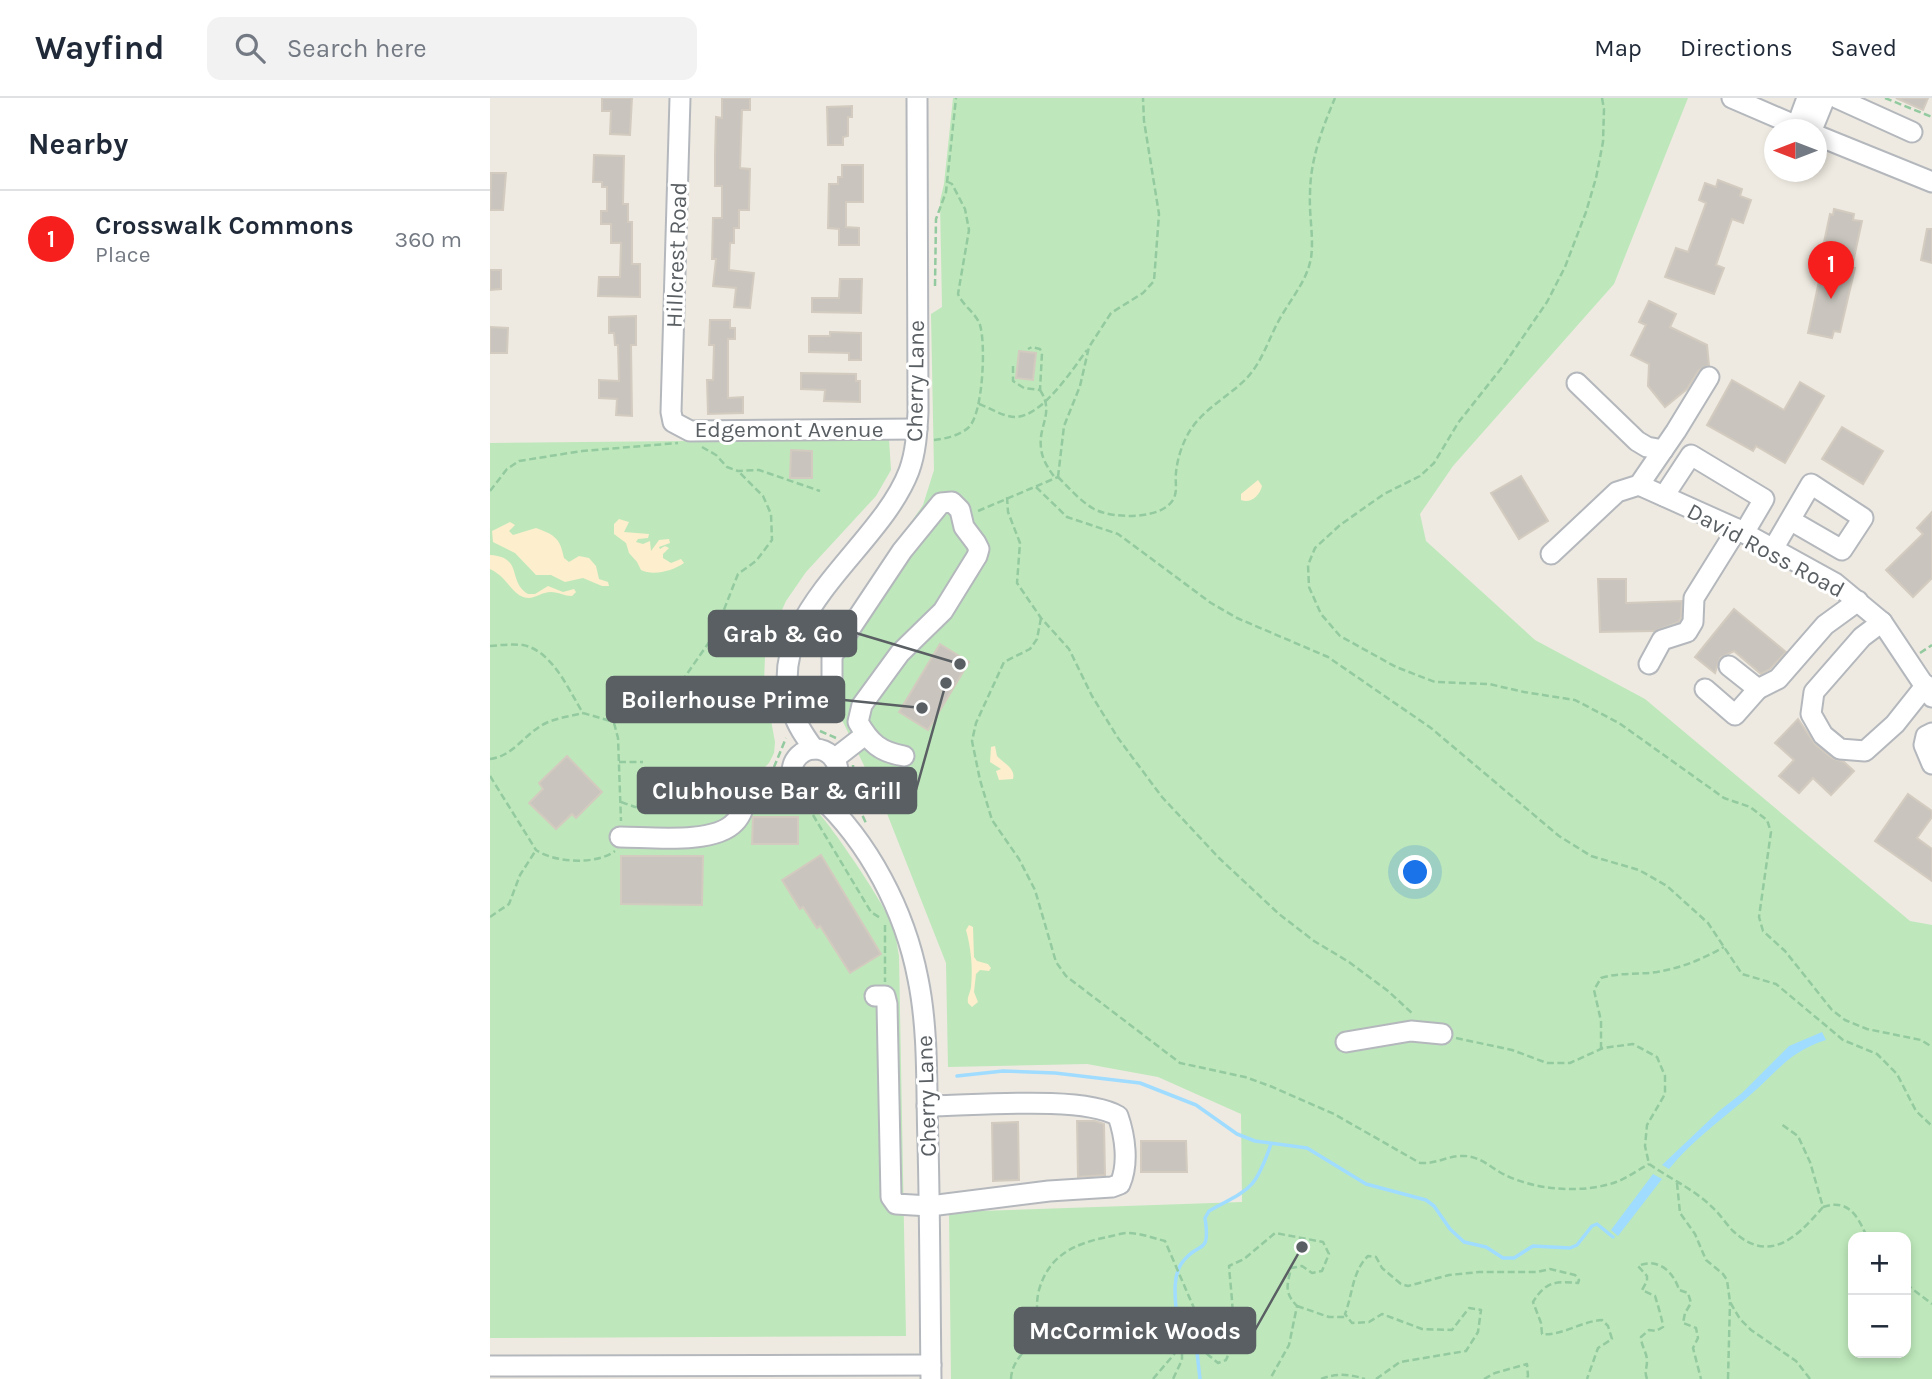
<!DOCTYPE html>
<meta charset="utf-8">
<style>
:root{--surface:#fff;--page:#f2f2f3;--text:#1f2937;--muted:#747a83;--line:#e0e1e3;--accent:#f71f1e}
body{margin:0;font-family:Karla,sans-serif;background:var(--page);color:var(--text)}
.controls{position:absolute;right:21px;bottom:21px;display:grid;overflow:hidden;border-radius:14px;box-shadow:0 4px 10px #0003}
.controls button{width:63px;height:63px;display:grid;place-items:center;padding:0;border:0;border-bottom:2px solid var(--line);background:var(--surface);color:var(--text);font:35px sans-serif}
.compass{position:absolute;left:1274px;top:21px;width:63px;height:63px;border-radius:50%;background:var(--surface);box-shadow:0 4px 10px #0003;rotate:270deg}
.you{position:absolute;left:926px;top:775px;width:24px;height:24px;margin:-18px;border:5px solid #fff;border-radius:50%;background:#1a73e8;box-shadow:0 0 0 10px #1a73e833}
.badge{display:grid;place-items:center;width:46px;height:46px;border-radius:50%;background:var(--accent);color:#fff;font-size:23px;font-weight:700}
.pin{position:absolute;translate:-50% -58px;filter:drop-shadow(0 2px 4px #0008)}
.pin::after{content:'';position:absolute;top:37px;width:24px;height:21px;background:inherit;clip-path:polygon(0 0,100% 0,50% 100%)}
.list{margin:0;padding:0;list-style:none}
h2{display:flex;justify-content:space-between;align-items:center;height:91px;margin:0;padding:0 28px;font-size:30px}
h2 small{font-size:23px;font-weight:400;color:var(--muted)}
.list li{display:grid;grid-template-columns:46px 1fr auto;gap:21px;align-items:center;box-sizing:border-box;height:98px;padding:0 28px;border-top:2px solid var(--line)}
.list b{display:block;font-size:26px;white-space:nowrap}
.list p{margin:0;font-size:23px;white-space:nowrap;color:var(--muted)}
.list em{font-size:23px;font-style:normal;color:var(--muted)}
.icon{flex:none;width:38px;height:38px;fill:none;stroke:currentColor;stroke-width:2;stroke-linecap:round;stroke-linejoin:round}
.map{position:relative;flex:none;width:1442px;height:1281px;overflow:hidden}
header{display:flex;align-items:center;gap:42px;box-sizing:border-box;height:98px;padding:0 35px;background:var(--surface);border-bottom:2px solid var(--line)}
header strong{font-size:33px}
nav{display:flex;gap:38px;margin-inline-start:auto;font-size:24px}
.search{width:490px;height:63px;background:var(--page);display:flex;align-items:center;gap:18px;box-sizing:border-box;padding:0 24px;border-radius:14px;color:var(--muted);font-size:26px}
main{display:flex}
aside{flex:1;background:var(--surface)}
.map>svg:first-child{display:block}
.green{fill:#bee8bb;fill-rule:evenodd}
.sand{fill:#fdeecd}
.water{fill:#a0dcff}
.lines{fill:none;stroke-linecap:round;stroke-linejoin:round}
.stream{stroke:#a0dcff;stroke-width:3.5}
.building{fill:#c9c5be;stroke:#d3cbbf;stroke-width:2}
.minor-casing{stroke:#b4b8bd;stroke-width:23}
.path{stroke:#94ca9f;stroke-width:2.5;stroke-dasharray:7 3.5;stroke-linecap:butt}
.minor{stroke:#fff;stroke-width:19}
.labels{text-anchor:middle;stroke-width:6;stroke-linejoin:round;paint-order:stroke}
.street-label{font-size:23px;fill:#5a5f63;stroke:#fff}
.leader{fill:none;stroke:#5a5f63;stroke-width:2.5}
.callout-dot{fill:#5a5f63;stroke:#fff;stroke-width:2.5}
.callout{fill:#5a5f63;stroke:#5a5f63;stroke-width:2.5}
.callout-label{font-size:24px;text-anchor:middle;font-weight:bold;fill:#fff}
</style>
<header>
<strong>Wayfind</strong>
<div class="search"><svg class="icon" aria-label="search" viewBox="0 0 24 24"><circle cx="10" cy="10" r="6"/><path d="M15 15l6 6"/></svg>Search here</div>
<nav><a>Map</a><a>Directions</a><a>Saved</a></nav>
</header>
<main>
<aside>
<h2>Nearby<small></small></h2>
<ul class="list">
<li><span class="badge">1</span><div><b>Crosswalk Commons</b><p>Place</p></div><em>360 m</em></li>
</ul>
</aside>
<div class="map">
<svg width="1442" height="1281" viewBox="0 0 1442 1281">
<rect width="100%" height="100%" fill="#eeeae1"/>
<!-- green -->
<g class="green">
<path d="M463 0H1198L1124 186 963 368 930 416 936 443 1045 542 1155 601 1420 823 1442 827V1281H461L459 1114 752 1104 751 1016 668 979 597 966 458 969 456 865 396 713 353 624 331 604V553L433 407 444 372 441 216 452 209 450 103 454 86ZM1363 1139H1416V1255H1363Z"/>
<path d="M399 341 401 372 386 398 316 474 296 503 284 530 275 559 274 584 285 644 284 655 279 665 259 685 258 704C265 706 272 709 279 707 293 705 300 696 315 702 330 708 395 807 402 826 406 836 407 847 409 858L416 1238 0 1240V345Z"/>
</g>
<!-- sand -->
<g class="sand">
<path d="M768 382 772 388C770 397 761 406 751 402V396Z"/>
<path d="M129 421 139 424 134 434 159 436 158 440 148 441 146 444 153 446 160 443 161 453 169 442 179 441 180 445 169 449 170 451 175 448 179 450 173 456V460L181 465 191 461 194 465C183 473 163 478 151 472L147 464 139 455 136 445 124 436V426Z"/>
<path d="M20 424 25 427 19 433 23 437 46 430C65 437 70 440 74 460L79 464 89 458 99 460 106 468 109 481 118 484 119 488H112L93 480 75 484 61 477H46L25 455 3 444 2 433Z"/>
<path d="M0 457C34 459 17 484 38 496H45L58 488 73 494 84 491 86 494 82 498C74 498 69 494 61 494 49 494 42 505 29 497 17 488 16 479 0 471Z"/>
<path d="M505 648 507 658C513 665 526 670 523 681L509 682 506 673 511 671 500 664 501 649Z"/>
<path d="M479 827 483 829 484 859 487 863 498 866 501 870 499 873 490 872 486 876 484 894 488 904 482 909 478 905C477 898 480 896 481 889 483 870 481 850 476 832Z"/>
</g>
<!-- water -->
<g class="water">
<path d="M1332 934 1336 942C1302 953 1292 968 1267 991 1237 1018 1204 1040 1179 1071L1172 1067 1229 1013 1252 995 1299 948Z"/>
<path d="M1163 1076 1172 1081 1128 1138 1121 1132Z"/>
</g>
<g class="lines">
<!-- stream -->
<g class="stream">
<path d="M467 978 513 973 565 975 650 985 706 1007 747 1036 765 1043 817 1050 876 1086 936 1102 944 1108 960 1131 974 1144 996 1149 1013 1160H1024L1043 1148 1080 1150 1087 1147 1102 1128 1107 1126 1123 1139"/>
<path d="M710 1281 704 1228 686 1211C685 1197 683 1179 691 1166 708 1141 721 1160 715 1120L719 1113C761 1090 765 1092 781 1046"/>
</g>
</g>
<!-- building -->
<g class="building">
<path d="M112 0H142L140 37 120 36 121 13H112Z"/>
<path d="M232 0H260V12H252L250 70 260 71 259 112H249V130H244V145H240L239 172 264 175 260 210 244 209 246 190 223 188 226 161H222L223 120H232V88H225V57L226 19 232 20Z"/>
<path d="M1406 0H1438L1433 12Z"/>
<path d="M362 8V19H358V38L353 39V47H338L337 9Z"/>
<path d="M104 57 134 58 133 106H138V124H142V166H150V199L108 198 109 179H130L131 145H121V126H111V113H117V89H112V84H103Z"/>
<path d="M352 67H373V104H356V129L369 130V147H349V131L338 130 339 86H348V79H352Z"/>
<path d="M1 75H16L13 112H0Z"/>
<path d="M1228 82 1252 91 1250 98 1261 102 1253 125 1242 121 1226 167 1234 170 1224 196 1175 179 1186 150 1198 154 1216 105 1209 102 1215 85 1226 89Z"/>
<path d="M1344 111 1364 116 1363 122 1372 123 1362 169 1365 170 1350 234 1344 233 1342 240 1318 235 1333 164 1330 163 1340 116 1343 117Z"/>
<path d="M1437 131H1442V165L1431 162Z"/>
<path d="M0 172H11V191L0 192Z"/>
<path d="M350 181H372L371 215 322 214V200H349Z"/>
<path d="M1159 203 1186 216 1180 229 1217 247 1219 267 1209 272 1197 291 1175 309 1158 288 1159 266 1141 257 1156 227 1149 224Z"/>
<path d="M146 218V247H141L142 318 126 317 127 301 109 300V282L129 283 128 247H125L124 235H119V219Z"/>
<path d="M220 222H240V230H245V241H238V300L253 299V315L218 316 217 282H223L224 247H219Z"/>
<path d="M0 229 18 230 17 255H0Z"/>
<path d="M340 234 371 235V262H359V255L319 254V238H340Z"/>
<path d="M529 253 546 255 543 282 526 280Z"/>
<path d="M311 275 366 276V283H370V304L334 303 335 292 311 291Z"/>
<path d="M1242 282 1294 312 1310 284 1334 298 1295 365 1266 348 1263 353 1217 327Z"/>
<path d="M1352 329 1393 353 1373 386 1332 361Z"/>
<path d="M301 352 322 353V380H300Z"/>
<path d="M1031 378 1058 423 1029 441 1001 395Z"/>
<path d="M1442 414V480L1423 499 1396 472 1433 436 1427 430Z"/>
<path d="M1108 481H1136V505L1192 503 1191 520 1189 524 1165 533 1110 534Z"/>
<path d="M1244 511 1296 554 1280 571 1271 576 1244 553 1230 560 1225 575 1205 559Z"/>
<path d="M450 546 479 564 438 632 409 614Z"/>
<path d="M1308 621 1325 646 1342 660 1354 664 1364 673 1341 697 1323 680 1309 695 1289 678 1304 662 1285 645Z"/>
<path d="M77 658 112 694 86 720 82 716 66 731 39 705 53 691 49 685Z"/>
<path d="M1418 696 1442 713V719L1427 740 1442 751V783L1385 743Z"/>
<path d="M263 719H308V746H262Z"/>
<path d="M331 757 391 856 360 875 330 828 327 830 313 809 310 811 292 782Z"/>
<path d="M131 758H213L212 807 131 806Z"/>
<path d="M587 1023H605L614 1026 615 1077 588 1079Z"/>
<path d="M528 1024 529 1082 503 1083 502 1025Z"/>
<path d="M651 1043H696L697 1074H651Z"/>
</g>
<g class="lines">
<defs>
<g id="minor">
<path d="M190 0 181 314 183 324 200 333 427 331"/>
<path d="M1242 0 1316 32"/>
<path d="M1347 0 1422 34"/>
<path d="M1307 27 1317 0"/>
<path d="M1322 32 1335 0"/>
<path d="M1326 37 1442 84"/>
<path d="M1087 285 1147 343 1157 349 1173 352"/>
<path d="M1149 387 1247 431 1345 485 1392 524 1442 599"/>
<path d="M1174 398 1201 357 1274 401 1254 435"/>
<path d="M1283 451 1321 386 1373 420 1352 452 1300 422"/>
<path d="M1061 456 1127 394 1149 387 1186 333 1219 279"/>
<path d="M1392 524 1372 539 1324 594 1321 616 1333 637 1350 651 1375 653 1405 626 1436 587"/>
<path d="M1159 566 1172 542 1197 534 1203 524 1204 500 1247 431"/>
<path d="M1239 568 1268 591"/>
<path d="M1215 591 1245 617 1268 591 1288 581 1335 527 1368 503"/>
<path d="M337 592 342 580V558L412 453 451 405 462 404 470 412 474 429 486 445 489 451 487 458 453 513 410 555 372 607 368 624C380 645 390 654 414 658"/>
<path d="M1442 635 1436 638 1434 647 1442 666"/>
<path d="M324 651C316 640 307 628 303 614 269 518 389 452 419 373 426 354 427 334 428 314L427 0"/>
<circle cx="325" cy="674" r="23"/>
<path d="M344 661 375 637"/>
<path d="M240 689C266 707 279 696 305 684"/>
<path d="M328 697C379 744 415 813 428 881 439 935 436 992 438 1046 440 1124 440 1203 441 1281"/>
<path d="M130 739C160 739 224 747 245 724 252 717 254 708 256 699"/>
<path d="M385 898H395L397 906 401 1099 406 1106 440 1108 559 1093 622 1089 630 1086C639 1066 635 1038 628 1018 593 997 482 1008 437 1008"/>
<path d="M856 944 921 933 952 936"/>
<path d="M0 1268 441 1267"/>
</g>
</defs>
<!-- minor casing -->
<use href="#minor" class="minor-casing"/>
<!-- path -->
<g class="path">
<path d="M1112 0 1114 11 1113 44 1106 80 1096 114 1075 169 1057 204 1013 268 968 325 944 365 930 378 894 396 850 427 825 450 818 467 819 489 831 516 850 538 906 569 945 584 999 586 1034 594 1085 602 1129 625 1234 700 1260 709 1277 722 1281 734 1269 819 1273 833 1295 853 1342 912 1355 922 1377 931 1431 942 1442 949"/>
<path d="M1395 0 1442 19"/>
<path d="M445 188 446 121 456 94 466 0"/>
<path d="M523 268V283L534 290 550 292 552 255 550 251 542 249 538 251"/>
<path d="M550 292C565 315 548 327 551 350 552 362 559 371 565 380"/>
<path d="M489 306C500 310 514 319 525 319 552 319 582 272 597 252"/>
<path d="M444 342C455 341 471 337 479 329 493 315 496 246 490 227 486 215 473 208 468 196L479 132 475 111 462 86 458 84"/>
<path d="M212 349 226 357 237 369 248 373 269 372 330 393"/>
<path d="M568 379C579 390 590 403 604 411 622 421 678 423 685 397 687 390 685 382 686 375 687 361 693 343 701 331 715 310 739 298 756 281 774 262 779 238 792 217 803 198 817 182 821 160 824 140 819 118 820 97 820 62 832 31 845 0"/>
<path d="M568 379 574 328 590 288 599 249 621 215 653 195 664 183 669 116 654 23 653 0"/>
<path d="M546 389 577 419 628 436 721 505 747 520 838 559 941 630 1069 738 1101 758 1149 772 1177 788 1218 825 1252 876 1286 886 1353 942 1387 956 1407 976 1426 1013 1442 1028"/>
<path d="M0 393 17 371 29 363 92 353 188 345"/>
<path d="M517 399 518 414 530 445 527 485 551 520 579 551 602 598 628 640 672 699 729 760 789 816 824 843 859 864 898 893 924 917"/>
<path d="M488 413 568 379"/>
<path d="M551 520 547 541 540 551 514 564 486 625 482 643 490 682 502 722 529 761 545 792 566 864 576 878 690 965 755 979 780 988 844 1016 930 1065C947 1066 957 1058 972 1058 989 1057 1001 1070 1015 1077 1045 1092 1094 1096 1126 1084 1137 1080 1148 1072 1159 1066"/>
<path d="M0 548C11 547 22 546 33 547 63 553 79 593 93 615L124 624 140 607 183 596 224 537 248 476 266 463 282 442 281 416 273 398 248 373"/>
<path d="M1430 555 1442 547"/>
<path d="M124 625 128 640 131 723"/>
<path d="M330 633 346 640"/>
<path d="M0 661C24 658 35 635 56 625 67 620 81 618 93 615"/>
<path d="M129 664H153"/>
<path d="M363 667 366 704 376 725"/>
<path d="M0 678 46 752C65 765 107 767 125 753"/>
<path d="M267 682 284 669 296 640"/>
<path d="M131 704 145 709 236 708"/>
<path d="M301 705 315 707"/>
<path d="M276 714H286L295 708"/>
<path d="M323 717 381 814 392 821"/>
<path d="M0 819 19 806 30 777 46 752"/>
<path d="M395 827V884"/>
<path d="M966 940 1022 952 1057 965H1080L1113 950 1143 946 1167 959 1175 978V996L1157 1027 1155 1048 1159 1066C1179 1080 1205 1092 1222 1109 1230 1116 1236 1126 1243 1133 1280 1168 1309 1137 1333 1109L1320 1064 1308 1038 1291 1026"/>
<path d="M1111 951V923L1104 892 1111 880C1131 874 1147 877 1167 874 1191 870 1213 861 1234 849"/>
<path d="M1187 1085 1190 1115 1205 1136 1216 1162 1233 1176 1237 1182 1240 1204 1250 1221 1261 1232 1306 1263 1320 1281"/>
<path d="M1333 1109C1359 1100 1368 1119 1377 1139"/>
<path d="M1416 1186 1442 1206"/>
<path d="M807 1208 839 1219H857"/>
<path d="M521 1281C522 1260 538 1254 545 1235 549 1220 545 1206 549 1192 559 1157 584 1146 617 1139 623 1138 631 1135 638 1135 650 1135 663 1140 675 1143L713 1231 717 1256 728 1265 736 1262C748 1236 741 1197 739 1168L754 1161 785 1135 833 1144 839 1156 832 1173 822 1175 812 1168 801 1170C797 1188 794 1194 807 1208L799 1247 780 1281"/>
<path d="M663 1281 692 1247V1262L683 1281"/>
<path d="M831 1281C846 1275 860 1276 875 1281"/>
<path d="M886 1281 910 1264 976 1253 988 1234 991 1212 979 1210 962 1232 932 1231 892 1216 879 1224 862 1225 855 1216C863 1195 862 1174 878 1158L886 1159 892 1170 911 1186 918 1188 959 1177 989 1174H1047L1060 1171 1085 1177 1089 1182 1088 1185C1066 1183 1056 1183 1043 1204L1051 1225 1052 1236C1072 1238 1092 1223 1112 1222L1118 1228 1122 1241 1108 1250 1097 1281"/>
<path d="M994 1281 1005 1275 1037 1266 1038 1278 1036 1281"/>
<path d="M1157 1281C1154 1273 1157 1271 1157 1263 1157 1254 1151 1248 1151 1239L1159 1232 1166 1233 1173 1229C1173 1224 1167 1204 1165 1198L1152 1192 1157 1183V1178L1148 1168C1168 1159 1184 1174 1189 1192L1198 1195 1201 1205 1195 1215 1193 1225 1206 1230 1208 1240 1203 1250 1211 1281"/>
<path d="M1238 1281 1240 1204"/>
</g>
<!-- minor -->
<use href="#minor" class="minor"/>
</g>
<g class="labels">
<!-- street labels -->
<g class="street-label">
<text transform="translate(186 157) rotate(-88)" y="8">Hillcrest Road</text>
<text transform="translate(425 283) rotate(-89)" y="8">Cherry Lane</text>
<text x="299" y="339">Edgemont Avenue</text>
<text transform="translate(1276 452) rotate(28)" y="8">David Ross Road</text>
<text transform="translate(436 998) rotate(-92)" y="8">Cherry Lane</text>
</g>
</g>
<!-- callouts -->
<path class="leader" d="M470 566L366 535M432 610L354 602M456 585L426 692M812 1149L765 1232"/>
<g class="callout-dot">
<circle cx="470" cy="566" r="7"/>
<circle cx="432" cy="610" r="7"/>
<circle cx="456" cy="585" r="7"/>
<circle cx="812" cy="1149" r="7"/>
</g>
<g class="callout">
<rect x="219" y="513" width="147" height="45" rx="7"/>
<rect x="117" y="579" width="237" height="45" rx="7"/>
<rect x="148" y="670" width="278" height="45" rx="7"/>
<rect x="525" y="1210" width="240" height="45" rx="7"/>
</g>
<g class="callout-label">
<text x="293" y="544">Grab &amp; Go</text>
<text x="235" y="610">Boilerhouse Prime</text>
<text x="287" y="701">Clubhouse Bar &amp; Grill</text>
<text x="645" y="1241">McCormick Woods</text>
</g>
</svg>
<div class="controls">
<button>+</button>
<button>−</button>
</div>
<svg class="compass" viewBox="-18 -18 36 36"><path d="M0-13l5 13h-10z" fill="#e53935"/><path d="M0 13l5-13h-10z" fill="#747a83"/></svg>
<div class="you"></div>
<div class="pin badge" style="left:1341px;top:201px">1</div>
</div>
</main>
